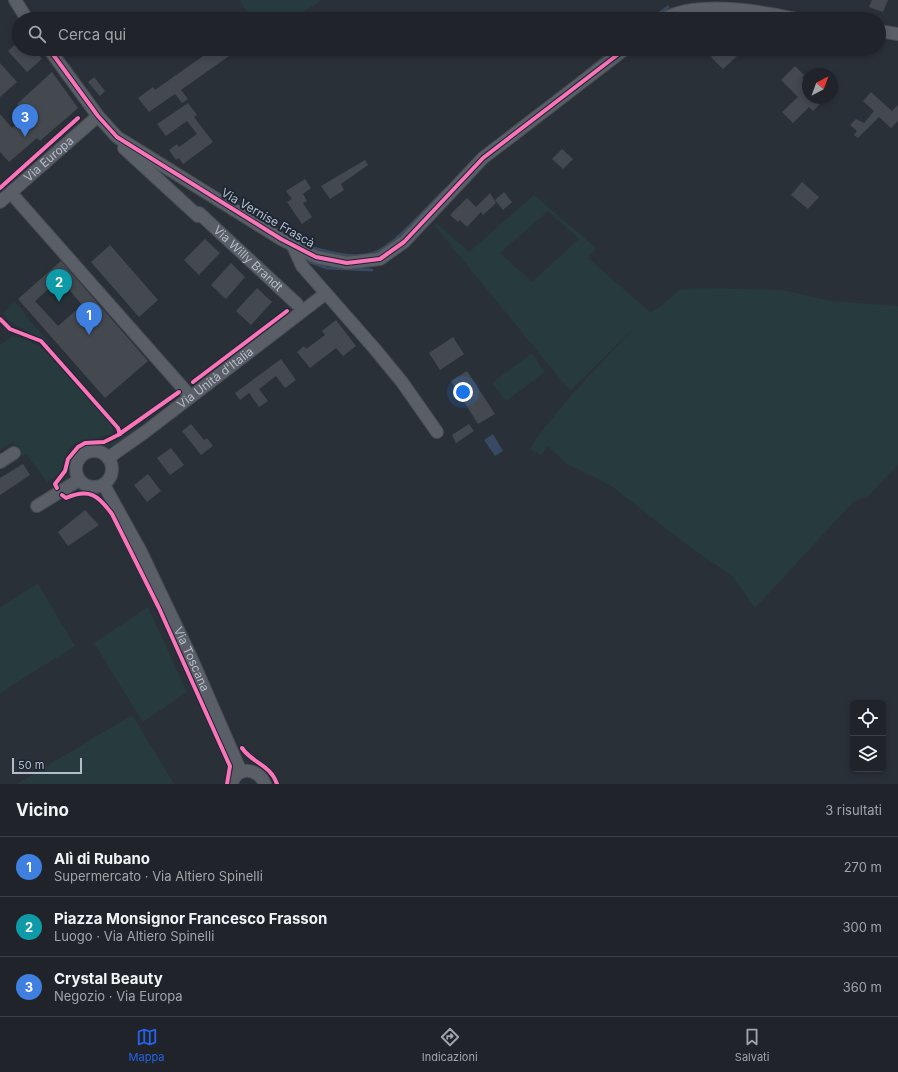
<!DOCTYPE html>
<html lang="it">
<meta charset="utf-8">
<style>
:root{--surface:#20242a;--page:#2d3036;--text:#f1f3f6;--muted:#a2a4a8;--line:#3d4147;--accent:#2563eb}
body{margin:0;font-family:Inter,sans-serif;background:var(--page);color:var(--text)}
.controls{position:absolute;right:12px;bottom:12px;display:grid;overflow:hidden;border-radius:6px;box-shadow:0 2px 6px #0003}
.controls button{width:36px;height:36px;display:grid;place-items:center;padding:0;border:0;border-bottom:1px solid var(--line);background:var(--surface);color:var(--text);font:20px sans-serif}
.compass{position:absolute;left:802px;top:68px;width:36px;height:36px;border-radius:50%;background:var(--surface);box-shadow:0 2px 6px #0003;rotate:41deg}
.scale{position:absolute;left:12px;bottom:10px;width:70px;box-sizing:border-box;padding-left:4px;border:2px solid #b4bcc9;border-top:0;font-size:11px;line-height:14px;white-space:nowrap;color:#b4bcc9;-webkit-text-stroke:3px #1d2633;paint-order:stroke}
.you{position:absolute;left:463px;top:392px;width:14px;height:14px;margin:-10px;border:3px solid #fff;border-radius:50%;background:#1a73e8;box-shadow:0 0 0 6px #1a73e833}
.badge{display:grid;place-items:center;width:26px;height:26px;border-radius:50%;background:var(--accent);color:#fff;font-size:13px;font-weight:700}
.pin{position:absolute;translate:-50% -33px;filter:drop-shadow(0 1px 2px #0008)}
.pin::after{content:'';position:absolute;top:21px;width:14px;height:12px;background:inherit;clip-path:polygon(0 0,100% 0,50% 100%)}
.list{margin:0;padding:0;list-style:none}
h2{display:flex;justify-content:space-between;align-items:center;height:52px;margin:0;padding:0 16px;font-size:17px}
h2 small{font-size:13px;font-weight:400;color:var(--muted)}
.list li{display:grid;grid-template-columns:26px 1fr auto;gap:12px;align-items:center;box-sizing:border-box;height:60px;padding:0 16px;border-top:1px solid var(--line)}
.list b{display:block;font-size:15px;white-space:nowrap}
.list p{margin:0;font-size:13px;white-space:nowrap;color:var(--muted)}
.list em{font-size:13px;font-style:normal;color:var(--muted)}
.icon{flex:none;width:22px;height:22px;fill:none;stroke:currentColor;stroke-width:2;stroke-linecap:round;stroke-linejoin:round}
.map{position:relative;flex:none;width:898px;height:784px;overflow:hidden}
.search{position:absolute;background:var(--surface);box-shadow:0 2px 6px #0003;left:12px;right:12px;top:12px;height:44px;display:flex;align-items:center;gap:10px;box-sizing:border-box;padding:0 14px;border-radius:22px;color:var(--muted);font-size:15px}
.sheet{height:232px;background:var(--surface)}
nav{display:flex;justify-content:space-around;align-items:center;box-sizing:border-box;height:56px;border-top:1px solid var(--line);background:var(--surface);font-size:11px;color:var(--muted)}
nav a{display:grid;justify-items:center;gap:2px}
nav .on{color:var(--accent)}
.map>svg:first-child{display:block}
.green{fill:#273a3e;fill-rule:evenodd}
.water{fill:#384963}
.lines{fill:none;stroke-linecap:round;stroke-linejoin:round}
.stream{stroke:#384963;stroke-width:3}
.building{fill:#444950;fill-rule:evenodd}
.minor-casing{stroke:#484c53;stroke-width:14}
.minor{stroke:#5a5e66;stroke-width:12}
.cycleway-casing{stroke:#1d2633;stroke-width:6}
.cycleway{stroke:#fb73b8;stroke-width:4}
.labels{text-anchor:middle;stroke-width:4;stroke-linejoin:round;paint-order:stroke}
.street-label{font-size:12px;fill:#b4bcc9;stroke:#1d2633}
</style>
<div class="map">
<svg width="898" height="784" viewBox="0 0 898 784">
<rect width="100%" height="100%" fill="#2a3038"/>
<!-- green -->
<g class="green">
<path d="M239 0H322L292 19H252Z"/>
<path d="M534 195 596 248 588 258 650 312 659 308 679 290 703 288 782 290 832 301 898 306V465L868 496 854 501 755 608 731 575 690 547 610 485 567 464 547 446 542 455 530 449 537 437 574 392 636 326 570 391 435 226 437 224 469 252ZM548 211 579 239 532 282 500 253Z"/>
<path d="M15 302 48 342 10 322 3 313Z"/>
<path d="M13 336 27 340 42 348 113 426 112 434C100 439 85 437 73 445 63 453 65 465 57 475 54 478 50 480 47 482L26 454 21 456 13 441 0 450V345Z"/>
<path d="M532 353 545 372 506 401 492 383Z"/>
<path d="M137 427 138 429C130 436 119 444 109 447 99 449 90 446 81 453 70 462 76 475 60 486L70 472 73 459 81 450 89 446 107 445 114 442Z"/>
<path d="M38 584 75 646 0 693V607Z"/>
<path d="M148 607 187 692 143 722 94 643Z"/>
<path d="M132 715 174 784H17Z"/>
</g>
<!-- water -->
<path class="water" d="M493 434 503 451 495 456 484 440Z"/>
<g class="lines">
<!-- stream -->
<g class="stream">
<path d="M654 17 668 7"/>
<path d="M586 72 614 49"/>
<path d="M307 246C327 252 353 260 374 253 395 246 428 206 445 190"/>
<path d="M305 260 327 268 372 270"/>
</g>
</g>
<!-- building -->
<g class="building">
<path d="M872 0H888L883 12 869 7Z"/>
<path d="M19 41V49H35L42 59 27 72 8 51Z"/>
<path d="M213 49H239L181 90 188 99 182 103 175 94 149 112 138 98 153 87 155 90Z"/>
<path d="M719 49H730L737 56 723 69 711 57Z"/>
<path d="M0 63 17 82 0 97Z"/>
<path d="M795 66 804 75 802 78 808 83V98H818L822 102 813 111 809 107 793 123 782 112 798 97 781 80Z"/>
<path d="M52 72 78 108 40 141 37 138 9 162 0 152V114L12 128 26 115 17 104Z"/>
<path d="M94 77 105 91 100 96 88 82Z"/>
<path d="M871 92 892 111 898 105V121L891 128 879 117 858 138 854 135 857 131 850 125 856 119 864 123 874 111 863 101Z"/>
<path d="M188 103 197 115 194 117 213 142 183 164 179 158 176 160 169 150 177 144 179 147 197 134 187 121 166 136 157 124Z"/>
<path d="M562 149 573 159 563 169 552 159Z"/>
<path d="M365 160 368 165 341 184 344 190 330 199 321 186Z"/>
<path d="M305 179 311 188 303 194 307 201 303 203 312 217 302 224 287 202 292 199 286 191Z"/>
<path d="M802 182 819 197 808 209 791 195Z"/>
<path d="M504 192 512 202 503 210 495 200Z"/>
<path d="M490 193 496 203 483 215 481 212 467 227 460 220 458 222 450 215 467 198 476 207Z"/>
<path d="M205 239 220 253 199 275 184 260Z"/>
<path d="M110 245 158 300 139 317 91 262Z"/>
<path d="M61 261 148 361 105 398 18 299ZM60 279 82 305 58 326 35 301Z"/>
<path d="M231 263 245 277 226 299 211 285Z"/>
<path d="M257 288 272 302 251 325 236 311Z"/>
<path d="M336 320 356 346 343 356 336 348 310 368 297 352 304 346 306 349 325 335 322 331Z"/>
<path d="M453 337 464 354 440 370 429 353Z"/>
<path d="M281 359 296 380 285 388 276 376 259 389 268 401 259 407 249 393 240 400 235 393Z"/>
<path d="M467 371 495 414 478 424 451 381Z"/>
<path d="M191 424 204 440 207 438 213 446 201 455 182 431Z"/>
<path d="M469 424 474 431 456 443 452 435Z"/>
<path d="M171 448 184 465 170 475 157 458Z"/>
<path d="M23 464 30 475 0 495V478Z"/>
<path d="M148 474 161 491 147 502 134 485Z"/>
<path d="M85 510 99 525 68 546 58 532Z"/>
</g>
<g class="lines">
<defs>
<g id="minor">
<path d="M15 0 27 19"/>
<path d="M664 19C697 0 760 11 797 19"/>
<path d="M879 31 898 34"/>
<path d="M49 49 98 116 117 137 281 239 316 257 347 263 380 259 404 242 483 158 625 49"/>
<path d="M124 148 198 216"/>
<path d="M11 193 190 396"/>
<path id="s1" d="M0 202 98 116"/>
<path id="s2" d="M199 213 297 304"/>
<path d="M293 246 302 266 374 348 402 382 437 432"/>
<circle cx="94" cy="469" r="18"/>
<path id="s3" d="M108 458 145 432 321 297"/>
<path d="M0 462 14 453"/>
<path id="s4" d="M104 485 141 552 190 655 241 772"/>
<path d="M37 506 79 480"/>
<path d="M232 784C236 765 259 768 265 784"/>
</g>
</defs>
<!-- minor casing -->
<use href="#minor" class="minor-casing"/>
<!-- minor -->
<use href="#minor" class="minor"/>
<defs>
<g id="cycleway">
<path d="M49 49 98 116 117 137 281 239 316 257 347 263 380 259 404 242 483 158 625 49"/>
<path d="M0 188 78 118"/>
<path d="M0 319 10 329 41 341 118 428 120 434"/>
<path d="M193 382 287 311"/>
<path d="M57 488 55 484 65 471 68 459 78 447 85 443 104 442 118 435 179 392"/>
<path d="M62 495 66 498C89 488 98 495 112 514L159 608 225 755 230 766 227 784"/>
<path d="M242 748C253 764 270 764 277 784"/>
</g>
</defs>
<!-- cycleway casing -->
<use href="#cycleway" class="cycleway-casing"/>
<!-- cycleway -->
<use href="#cycleway" class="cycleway"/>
</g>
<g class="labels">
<!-- street labels -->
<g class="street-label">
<text dy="4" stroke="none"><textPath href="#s1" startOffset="65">Via Europa</textPath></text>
<text transform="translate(268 218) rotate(30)" y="4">Via Vernise Frascà</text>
<text dy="4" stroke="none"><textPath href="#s2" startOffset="67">Via Willy Brandt</textPath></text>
<text dy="4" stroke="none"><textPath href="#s3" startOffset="134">Via Unità d'Italia</textPath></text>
<text dy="4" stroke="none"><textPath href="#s4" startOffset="195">Via Toscana</textPath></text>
</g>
</g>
</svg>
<div class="controls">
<button><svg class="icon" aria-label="locate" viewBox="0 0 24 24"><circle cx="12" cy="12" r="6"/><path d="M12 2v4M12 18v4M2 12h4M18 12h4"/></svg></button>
<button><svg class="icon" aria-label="layers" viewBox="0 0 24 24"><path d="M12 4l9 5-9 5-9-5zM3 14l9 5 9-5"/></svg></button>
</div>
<svg class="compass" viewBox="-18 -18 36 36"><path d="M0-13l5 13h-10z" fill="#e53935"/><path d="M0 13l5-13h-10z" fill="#a2a4a8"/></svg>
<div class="scale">50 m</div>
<div class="you"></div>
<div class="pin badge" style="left:89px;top:335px;background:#3f7fe0">1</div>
<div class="pin badge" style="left:59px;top:302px;background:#0f9aa8">2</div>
<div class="pin badge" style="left:25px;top:137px;background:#3f7fe0">3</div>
<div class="search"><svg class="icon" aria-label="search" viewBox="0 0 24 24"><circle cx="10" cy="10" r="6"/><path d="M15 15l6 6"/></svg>Cerca qui</div>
</div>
<section class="sheet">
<h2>Vicino<small>3 risultati</small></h2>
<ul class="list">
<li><span class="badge" style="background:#3f7fe0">1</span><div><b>Alì di Rubano</b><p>Supermercato · Via Altiero Spinelli</p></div><em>270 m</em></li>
<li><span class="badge" style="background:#0f9aa8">2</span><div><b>Piazza Monsignor Francesco Frasson</b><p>Luogo · Via Altiero Spinelli</p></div><em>300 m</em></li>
<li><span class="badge" style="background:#3f7fe0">3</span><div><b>Crystal Beauty</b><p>Negozio · Via Europa</p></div><em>360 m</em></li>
</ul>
</section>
<nav>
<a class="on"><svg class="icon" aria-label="map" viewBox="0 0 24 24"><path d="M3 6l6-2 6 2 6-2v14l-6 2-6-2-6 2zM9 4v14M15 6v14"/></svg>Mappa</a>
<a><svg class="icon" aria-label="directions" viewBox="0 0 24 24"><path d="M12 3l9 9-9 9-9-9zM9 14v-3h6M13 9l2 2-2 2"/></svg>Indicazioni</a>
<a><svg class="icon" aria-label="saved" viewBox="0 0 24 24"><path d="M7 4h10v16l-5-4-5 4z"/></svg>Salvati</a>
</nav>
